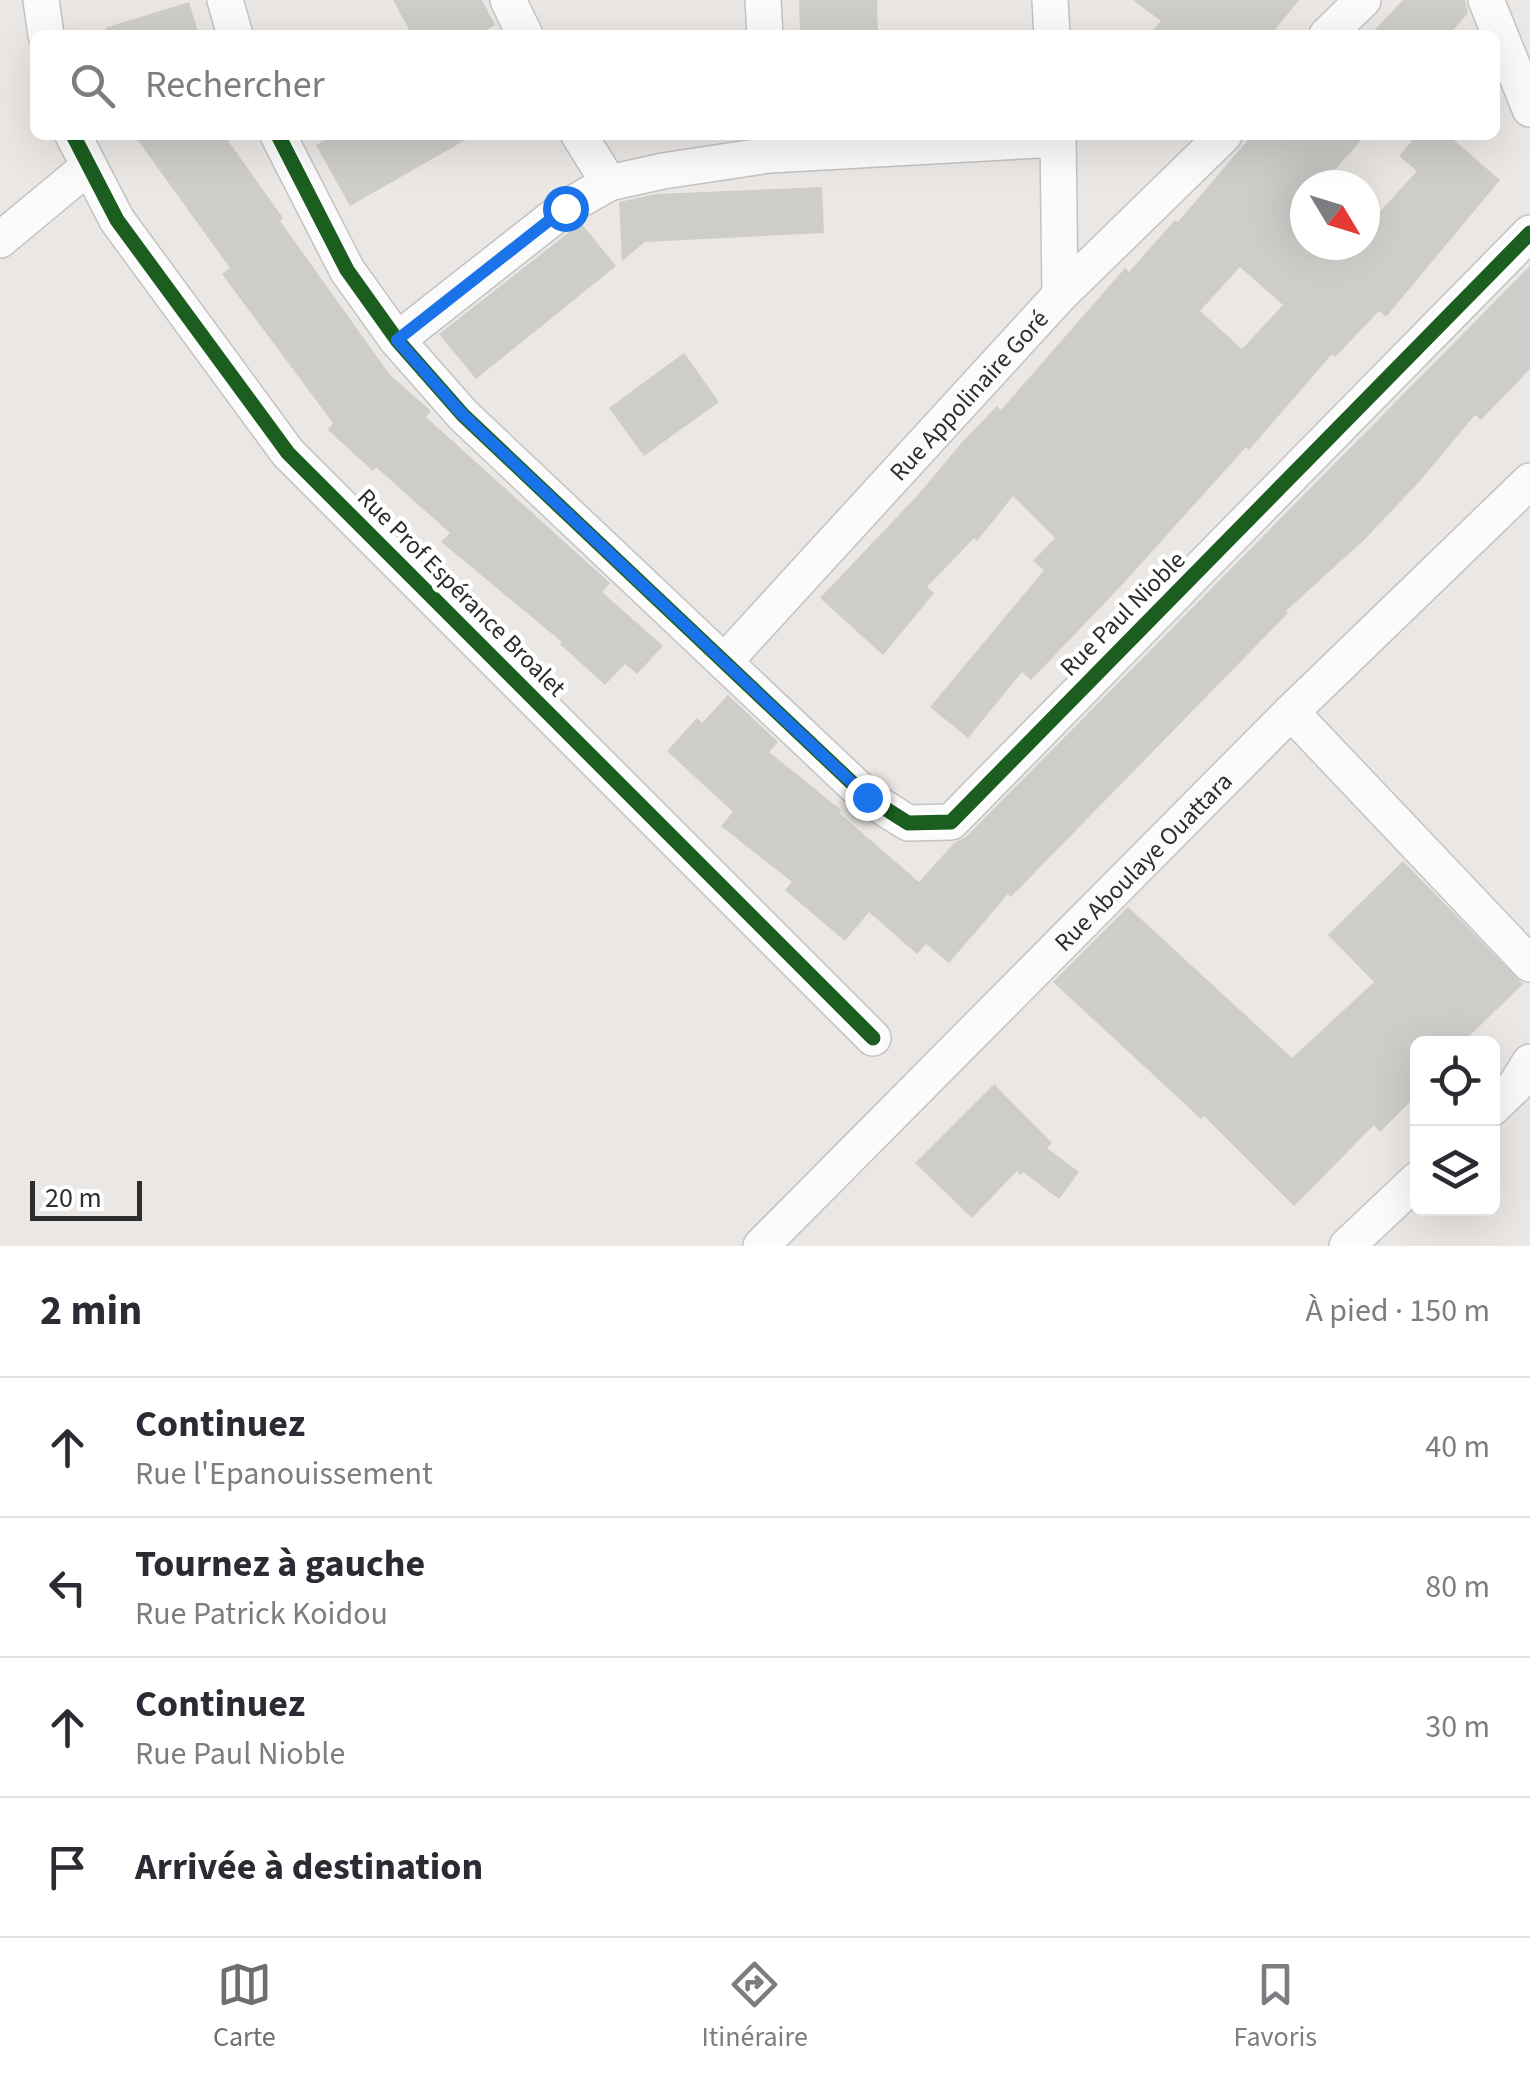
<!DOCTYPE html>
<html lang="fr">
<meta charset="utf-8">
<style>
:root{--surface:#fff;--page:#f2f2f3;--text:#2b2b33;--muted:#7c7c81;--line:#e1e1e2;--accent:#6f6e6d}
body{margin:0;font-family:"Source Sans 3",sans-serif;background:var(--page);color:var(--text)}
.controls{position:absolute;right:30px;bottom:30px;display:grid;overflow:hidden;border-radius:15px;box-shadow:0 10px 40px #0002}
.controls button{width:90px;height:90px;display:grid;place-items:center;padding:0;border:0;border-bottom:2px solid var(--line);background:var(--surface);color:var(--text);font:50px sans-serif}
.compass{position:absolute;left:1290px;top:170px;width:90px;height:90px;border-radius:50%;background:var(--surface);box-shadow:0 10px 40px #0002;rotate:128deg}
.scale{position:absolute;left:30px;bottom:25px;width:112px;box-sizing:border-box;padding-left:10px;border:5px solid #2d2d2d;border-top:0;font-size:28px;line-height:35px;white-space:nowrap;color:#2d2d2d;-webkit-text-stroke:8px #fff;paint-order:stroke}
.stop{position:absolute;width:30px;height:30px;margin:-22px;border:8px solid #1a73e8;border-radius:50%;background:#fff}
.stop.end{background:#1a73e8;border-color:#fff;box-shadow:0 2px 10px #0008}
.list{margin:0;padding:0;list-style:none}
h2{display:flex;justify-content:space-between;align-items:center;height:130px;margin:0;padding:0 40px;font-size:42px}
h2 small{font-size:32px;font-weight:400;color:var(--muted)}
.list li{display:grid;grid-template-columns:65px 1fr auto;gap:30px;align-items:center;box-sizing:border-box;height:140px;padding:0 40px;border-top:2px solid var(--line)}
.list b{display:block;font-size:38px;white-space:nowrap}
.list p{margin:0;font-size:32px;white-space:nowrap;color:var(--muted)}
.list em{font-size:32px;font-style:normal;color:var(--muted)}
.icon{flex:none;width:55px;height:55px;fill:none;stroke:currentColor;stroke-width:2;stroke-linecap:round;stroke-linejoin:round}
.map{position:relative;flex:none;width:1530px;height:1246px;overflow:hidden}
.search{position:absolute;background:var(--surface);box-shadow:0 10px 40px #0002;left:30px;right:30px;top:30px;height:110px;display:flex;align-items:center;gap:25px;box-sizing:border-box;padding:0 35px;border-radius:15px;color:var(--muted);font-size:38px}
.sheet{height:690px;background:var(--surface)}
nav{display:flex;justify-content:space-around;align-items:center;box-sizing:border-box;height:140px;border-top:2px solid var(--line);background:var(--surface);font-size:28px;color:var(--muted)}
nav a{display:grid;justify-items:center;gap:5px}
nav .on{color:var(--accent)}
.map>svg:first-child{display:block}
.building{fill:#cfcdca;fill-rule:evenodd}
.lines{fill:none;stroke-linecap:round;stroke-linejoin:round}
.minor-casing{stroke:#c4c3c4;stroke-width:38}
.minor{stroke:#fcfbfb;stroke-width:35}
.cycleway-casing{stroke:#fff;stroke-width:21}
.cycleway{stroke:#1b5e20;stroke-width:15}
.route{stroke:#1a73e8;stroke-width:12}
.labels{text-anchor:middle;stroke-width:9;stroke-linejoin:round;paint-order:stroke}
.street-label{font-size:25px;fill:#2d2d2d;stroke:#fff}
</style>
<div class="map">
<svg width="1530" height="1246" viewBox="0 0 1530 1246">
<rect width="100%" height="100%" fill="#eae7e4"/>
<!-- building -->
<g class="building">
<path d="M393 0H482L495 25 477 35H412Z"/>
<path d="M799 0H877L878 35H800Z"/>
<path d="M1133 0H1299L1271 35H1148L1161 21Z"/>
<path d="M1403 0H1465L1468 13 1449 35H1370Z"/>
<path d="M189 2 199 35H106L105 28Z"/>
<path d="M134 135H224L283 218 280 221 390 375 431 411 426 417 610 583 602 592 663 646 637 674 625 664 605 685 560 644 562 642 441 542 450 533 376 467 373 471 328 430 333 423 222 274 230 268Z"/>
<path d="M334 135H474L350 206 316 145Z"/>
<path d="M1252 135H1366L1321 185H1305V245H1365V228L1417 171 1399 156 1417 135H1448L1500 180 1386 317 1379 311 1335 357 1332 354 1249 450 1246 447 1120 587 1031 680 1022 672 968 738 930 707 1044 570 1033 561 1055 538 1013 496 977 541 974 538 927 587 934 593 883 655 820 598 917 496 964 440 997 406 1001 410 1125 268 1129 272 1175 220 1178 222ZM1240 267 1283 305 1242 349 1200 311Z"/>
<path d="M822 187 824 233 645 242 622 261 619 202 656 194Z"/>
<path d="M581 223 616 266 476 379 439 334Z"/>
<path d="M1530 266V369L1481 420 1475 415 1419 482 1364 540 1286 611 1288 613 1011 897 1008 894 949 963 926 944 917 954 869 912 845 941 785 890 792 882 721 826 733 812 667 751 697 718 702 723 728 695 778 742 769 752 841 810 839 813 919 882 954 843 966 837Z"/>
<path d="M684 353 719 402 644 456 609 408Z"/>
<path d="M1403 861 1523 984 1461 1044H1418V1094L1380 1132 1374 1125 1294 1206 1204 1116 1201 1119 1053 982 1128 907 1292 1058 1374 982 1328 935Z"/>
<path d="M994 1084 1052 1143 1047 1148 1079 1172 1059 1199 1023 1172 1020 1175 1017 1171 972 1218 915 1163Z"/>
</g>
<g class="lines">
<defs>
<g id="minor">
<path d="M41 0 46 35"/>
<path d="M225 0 235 35"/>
<path d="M508 0 525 35"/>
<path d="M763 0 765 35"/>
<path d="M1050 0 1052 35"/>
<path d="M1486 0 1530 109"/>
<path d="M1327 35 1363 0"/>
<path d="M73 135 117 220 288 453 873 1038"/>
<path d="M278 135 347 270 397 340 463 415 867 797 908 823 951 822 1530 233"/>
<path d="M579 135 609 183"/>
<path d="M1058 135 1060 295"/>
<path d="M0 240 89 166"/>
<path d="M397 340 565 208 609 183 663 171 769 155 1058 139"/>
<path id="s1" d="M724 662 1060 295 1224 135"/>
<path d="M1291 712 1530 964"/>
<path d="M1492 1108 1515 1086 1530 1062"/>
<path id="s2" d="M761 1246 1291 712 1530 481"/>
<path d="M1347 1246 1418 1179"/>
</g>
</defs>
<!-- minor casing -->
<use href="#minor" class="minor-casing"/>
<!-- minor -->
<use href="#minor" class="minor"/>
<defs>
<g id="cycleway">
<path d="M73 135 117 220 288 453 873 1038"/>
<path d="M278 135 347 270 397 340 463 415 867 797 908 823 951 822 1530 233"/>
</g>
</defs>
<!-- cycleway casing -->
<use href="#cycleway" class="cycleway-casing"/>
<!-- cycleway -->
<use href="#cycleway" class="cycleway"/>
</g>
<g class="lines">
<!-- route -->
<path class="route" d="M565 208 397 340 463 415 867 797"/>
</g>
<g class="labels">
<!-- street labels -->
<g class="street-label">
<text dy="9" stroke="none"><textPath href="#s1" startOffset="362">Rue Appolinaire Goré</textPath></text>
<text transform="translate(462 592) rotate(45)" y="9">Rue Prof Espérance Broalet</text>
<text transform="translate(1122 613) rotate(-45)" y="9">Rue Paul Nioble</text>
<text dy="9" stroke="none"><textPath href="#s2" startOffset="542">Rue Aboulaye Ouattara</textPath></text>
</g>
</g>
</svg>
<div class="controls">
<button><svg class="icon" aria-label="locate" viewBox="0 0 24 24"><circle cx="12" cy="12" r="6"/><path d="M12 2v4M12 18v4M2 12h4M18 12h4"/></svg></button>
<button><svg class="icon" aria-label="layers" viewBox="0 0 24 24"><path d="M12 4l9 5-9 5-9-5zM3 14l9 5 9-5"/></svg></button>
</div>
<svg class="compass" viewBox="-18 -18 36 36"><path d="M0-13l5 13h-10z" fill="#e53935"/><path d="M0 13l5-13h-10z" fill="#7c7c81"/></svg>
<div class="scale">20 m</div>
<div class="stop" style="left:565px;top:208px"></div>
<div class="stop end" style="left:867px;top:797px"></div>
<div class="search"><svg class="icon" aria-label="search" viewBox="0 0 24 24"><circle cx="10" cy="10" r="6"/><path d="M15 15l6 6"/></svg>Rechercher</div>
</div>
<section class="sheet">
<h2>2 min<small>À pied · 150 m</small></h2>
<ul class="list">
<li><svg class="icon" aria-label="ahead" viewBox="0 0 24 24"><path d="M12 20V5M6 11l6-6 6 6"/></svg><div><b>Continuez</b><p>Rue l'Epanouissement</p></div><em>40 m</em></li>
<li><svg class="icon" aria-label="left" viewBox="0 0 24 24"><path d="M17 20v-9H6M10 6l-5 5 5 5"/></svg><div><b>Tournez à gauche</b><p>Rue Patrick Koidou</p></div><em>80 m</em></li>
<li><svg class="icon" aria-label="ahead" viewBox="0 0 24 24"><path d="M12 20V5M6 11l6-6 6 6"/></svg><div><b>Continuez</b><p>Rue Paul Nioble</p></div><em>30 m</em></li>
<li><svg class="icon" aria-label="arrive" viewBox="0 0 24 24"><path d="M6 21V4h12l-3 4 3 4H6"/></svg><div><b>Arrivée à destination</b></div></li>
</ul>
</section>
<nav>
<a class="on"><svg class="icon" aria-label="map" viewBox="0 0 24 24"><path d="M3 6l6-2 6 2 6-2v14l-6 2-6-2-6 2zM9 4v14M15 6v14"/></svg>Carte</a>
<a><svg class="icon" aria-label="directions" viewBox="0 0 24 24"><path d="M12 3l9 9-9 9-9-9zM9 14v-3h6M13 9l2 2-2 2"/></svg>Itinéraire</a>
<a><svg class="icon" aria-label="saved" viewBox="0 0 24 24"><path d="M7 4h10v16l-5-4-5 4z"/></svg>Favoris</a>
</nav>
